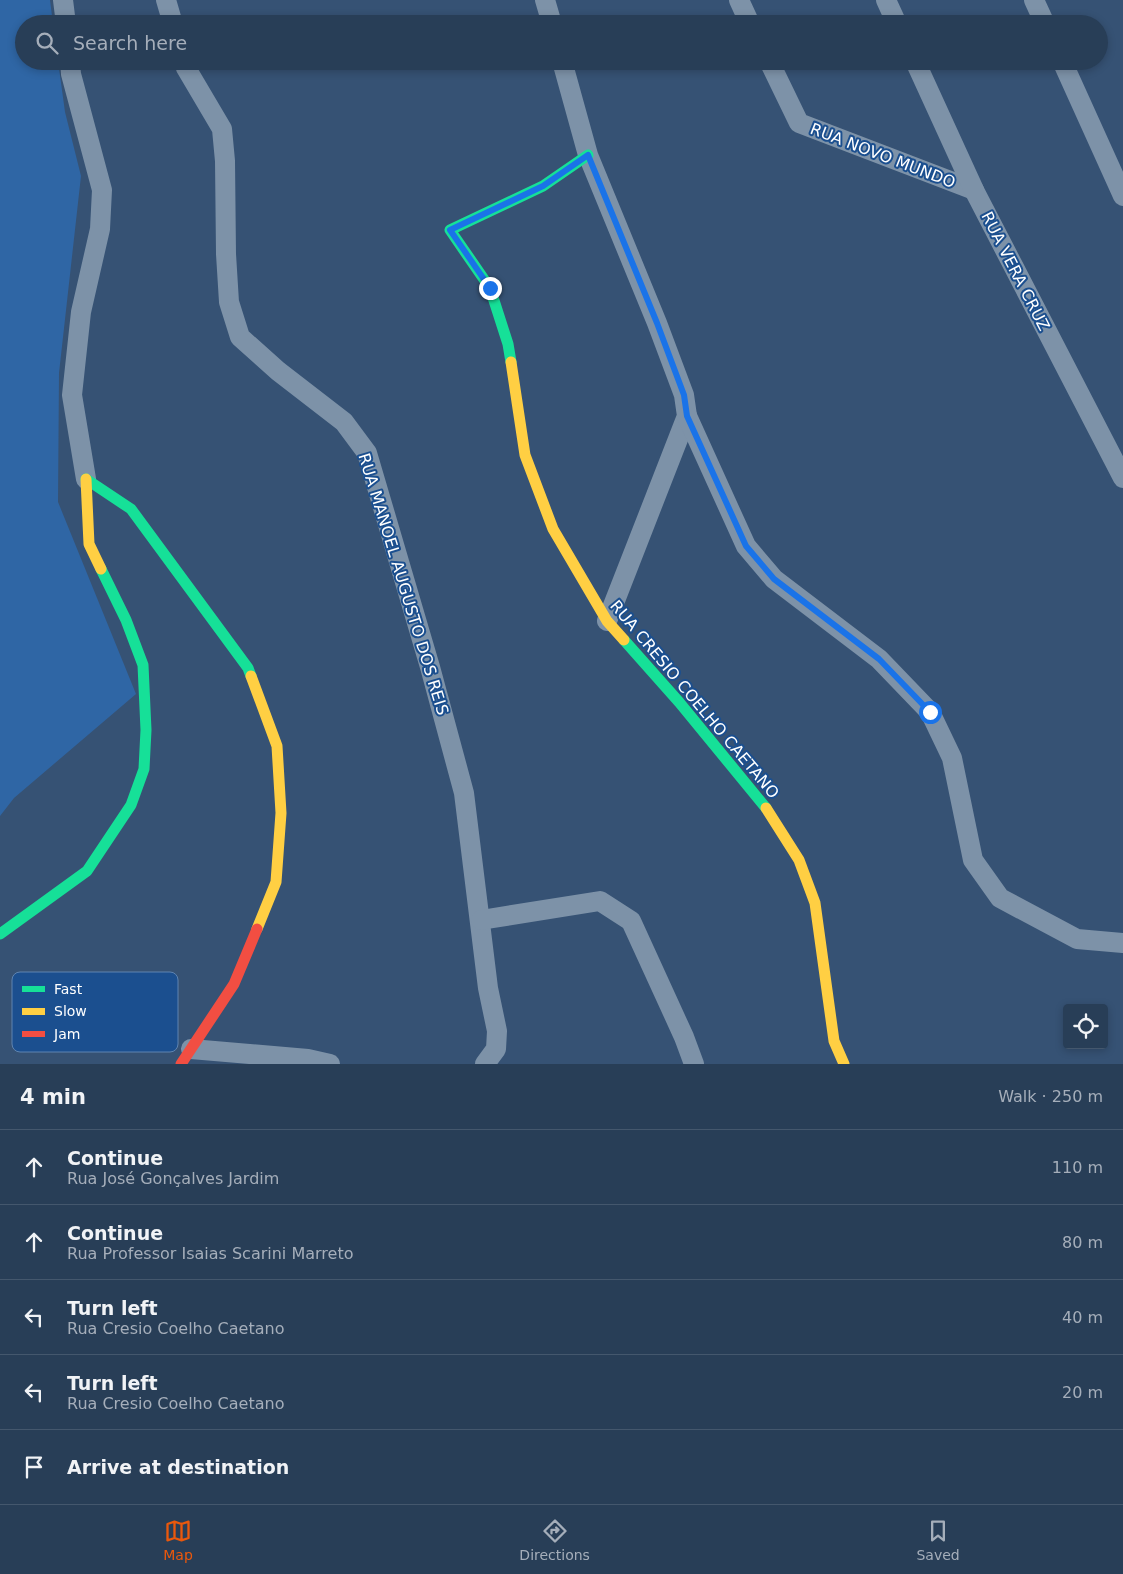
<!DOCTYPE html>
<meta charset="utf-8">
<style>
:root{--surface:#283e57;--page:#344961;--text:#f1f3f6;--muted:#a5aeba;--line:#44576d;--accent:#ea580c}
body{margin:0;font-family:"DejaVu Sans",sans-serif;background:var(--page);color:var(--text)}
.controls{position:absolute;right:15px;bottom:15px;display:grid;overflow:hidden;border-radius:5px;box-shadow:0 2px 8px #0003}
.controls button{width:45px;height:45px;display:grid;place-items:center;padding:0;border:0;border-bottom:1px solid var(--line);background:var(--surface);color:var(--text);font:25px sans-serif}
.stop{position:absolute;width:15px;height:15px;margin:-11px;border:4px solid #1a73e8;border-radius:50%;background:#fff}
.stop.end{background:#1a73e8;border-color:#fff;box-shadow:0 1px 5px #0008}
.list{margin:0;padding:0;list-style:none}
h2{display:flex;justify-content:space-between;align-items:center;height:65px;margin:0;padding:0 20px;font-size:21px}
h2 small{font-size:16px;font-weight:400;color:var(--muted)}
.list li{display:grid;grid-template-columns:32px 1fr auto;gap:15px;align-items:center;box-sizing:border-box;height:75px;padding:0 20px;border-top:1px solid var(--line)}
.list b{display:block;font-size:19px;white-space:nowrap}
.list p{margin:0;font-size:16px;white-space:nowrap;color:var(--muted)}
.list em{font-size:16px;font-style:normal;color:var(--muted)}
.icon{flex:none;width:28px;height:28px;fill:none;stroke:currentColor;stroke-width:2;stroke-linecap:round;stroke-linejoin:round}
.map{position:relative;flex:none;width:1123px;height:1064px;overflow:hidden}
.search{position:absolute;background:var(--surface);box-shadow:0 2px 8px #0003;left:15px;right:15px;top:15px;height:55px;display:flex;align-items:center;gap:12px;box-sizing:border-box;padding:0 18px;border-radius:28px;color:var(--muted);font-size:19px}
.sheet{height:440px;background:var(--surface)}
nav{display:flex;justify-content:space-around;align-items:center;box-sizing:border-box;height:70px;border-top:1px solid var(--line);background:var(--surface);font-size:14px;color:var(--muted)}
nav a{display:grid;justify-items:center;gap:2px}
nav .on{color:var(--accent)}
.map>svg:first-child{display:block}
.green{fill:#2f66a5}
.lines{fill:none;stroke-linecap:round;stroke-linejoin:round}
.street{stroke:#7d92a8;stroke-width:20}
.fast{stroke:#16e098;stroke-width:11}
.slow{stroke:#ffcf43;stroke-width:11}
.jam{stroke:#f24e42;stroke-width:11}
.route{stroke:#1a73e8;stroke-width:6}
.labels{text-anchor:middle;stroke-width:4;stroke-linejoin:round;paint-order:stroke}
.street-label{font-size:16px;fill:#fff;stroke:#1b4f8f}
.key{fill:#1b4f8f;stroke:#5f84b1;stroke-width:1}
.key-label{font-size:14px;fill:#fff}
</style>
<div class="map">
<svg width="1123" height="1064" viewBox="0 0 1123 1064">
<rect width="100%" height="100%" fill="#365274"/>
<!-- green -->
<path class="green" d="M0 0H50L53 24H24V61H58L65 112 81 176 59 373 58 502 136 694 14 798 0 816Z"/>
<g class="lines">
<!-- street -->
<g class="street">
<path d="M63 0 66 24"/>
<path d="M166 0 173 24"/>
<path d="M545 0 552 24"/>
<path d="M739 0 750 24"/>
<path d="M886 0 897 24"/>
<path d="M1034 0 1045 24"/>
<path d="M70 61 71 74 102 190 100 229 81 312 72 395 86 479"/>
<path d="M184 61 186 68 222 129 225 161 226 254 229 302 240 337 278 371 344 422 367 453 430 667 464 793 488 988 497 1031 496 1049 485 1064"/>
<path d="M562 61 588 155 657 323 684 395 687 416 607 621"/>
<path d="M769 61 799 123 974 190"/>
<path d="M915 61 974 190 1123 478"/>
<path d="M1062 61 1123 196"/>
<path d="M687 416 746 546 774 579 879 659 930 712 952 758 973 860 1000 898 1077 939 1123 943"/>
<path d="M481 920 600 901 631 921 684 1037 694 1064"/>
<path d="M191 1049 308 1059 330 1064"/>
</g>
<!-- fast -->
<g class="fast">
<path d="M511 362 508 344 490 288 450 230 543 186 588 155"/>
<path d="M86 479 131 509 248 668 251 676"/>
<path d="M624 640 679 702 766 808"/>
<path d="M0 934 87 871 131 805 144 769 146 730 143 665 126 620 101 569"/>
</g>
<!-- slow -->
<g class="slow">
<path d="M511 362 525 455 553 529 607 621 624 640"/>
<path d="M86 479 89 544 101 569"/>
<path d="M251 676 277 746 281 813 276 882 257 929"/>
<path d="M766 808 799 860 815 903 834 1041 844 1064"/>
</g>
<!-- jam -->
<path class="jam" d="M181 1064 234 984 257 929"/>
</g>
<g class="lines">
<!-- route -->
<path class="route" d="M490 288 450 230 543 186 588 155 657 323 684 395 687 416 746 546 774 579 879 659 930 712"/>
</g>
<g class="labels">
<!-- street labels -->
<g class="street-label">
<text transform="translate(883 155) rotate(21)" y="6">RUA NOVO MUNDO</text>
<text transform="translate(1016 271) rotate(63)" y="6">RUA VERA CRUZ</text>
<text transform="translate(404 584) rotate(73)" y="6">RUA MANOEL AUGUSTO DOS REIS</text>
<text transform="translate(695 699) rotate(50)" y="6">RUA CRESIO COELHO CAETANO</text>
</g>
</g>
<!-- legend -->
<rect x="12" y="972" width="166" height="80" rx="8" class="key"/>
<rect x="22" y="986" width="23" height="6" fill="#16e098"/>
<rect x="22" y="1008" width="23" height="7" fill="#ffcf43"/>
<rect x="22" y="1031" width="23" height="6" fill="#f24e42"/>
<g class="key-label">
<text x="54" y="994">Fast</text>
<text x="54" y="1016">Slow</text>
<text x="54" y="1039">Jam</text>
</g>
</svg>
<div class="controls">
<button><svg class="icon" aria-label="locate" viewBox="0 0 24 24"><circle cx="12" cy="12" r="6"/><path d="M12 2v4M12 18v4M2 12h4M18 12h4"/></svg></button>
</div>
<div class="stop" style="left:930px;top:712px"></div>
<div class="stop end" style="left:490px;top:288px"></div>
<div class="search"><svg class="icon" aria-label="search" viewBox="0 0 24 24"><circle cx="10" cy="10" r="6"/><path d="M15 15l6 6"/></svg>Search here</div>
</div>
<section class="sheet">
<h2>4 min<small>Walk · 250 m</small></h2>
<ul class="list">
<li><svg class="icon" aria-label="ahead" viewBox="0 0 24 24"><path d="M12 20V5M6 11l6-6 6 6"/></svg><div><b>Continue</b><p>Rua José Gonçalves Jardim</p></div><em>110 m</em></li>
<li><svg class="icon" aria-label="ahead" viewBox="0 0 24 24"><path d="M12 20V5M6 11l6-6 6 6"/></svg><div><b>Continue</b><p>Rua Professor Isaias Scarini Marreto</p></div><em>80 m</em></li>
<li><svg class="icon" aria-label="left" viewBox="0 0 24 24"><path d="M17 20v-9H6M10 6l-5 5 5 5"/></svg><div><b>Turn left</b><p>Rua Cresio Coelho Caetano</p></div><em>40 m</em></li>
<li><svg class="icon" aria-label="left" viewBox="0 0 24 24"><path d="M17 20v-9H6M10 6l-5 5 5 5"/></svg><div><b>Turn left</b><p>Rua Cresio Coelho Caetano</p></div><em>20 m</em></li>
<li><svg class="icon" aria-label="arrive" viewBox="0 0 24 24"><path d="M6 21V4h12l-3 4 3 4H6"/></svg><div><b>Arrive at destination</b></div></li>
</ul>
</section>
<nav>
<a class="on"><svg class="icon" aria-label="map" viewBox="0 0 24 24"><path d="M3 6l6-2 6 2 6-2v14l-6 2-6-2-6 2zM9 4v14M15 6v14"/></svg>Map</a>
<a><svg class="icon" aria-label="directions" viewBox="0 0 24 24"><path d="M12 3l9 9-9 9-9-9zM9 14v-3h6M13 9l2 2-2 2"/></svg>Directions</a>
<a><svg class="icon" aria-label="saved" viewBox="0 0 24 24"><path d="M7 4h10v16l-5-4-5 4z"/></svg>Saved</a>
</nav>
